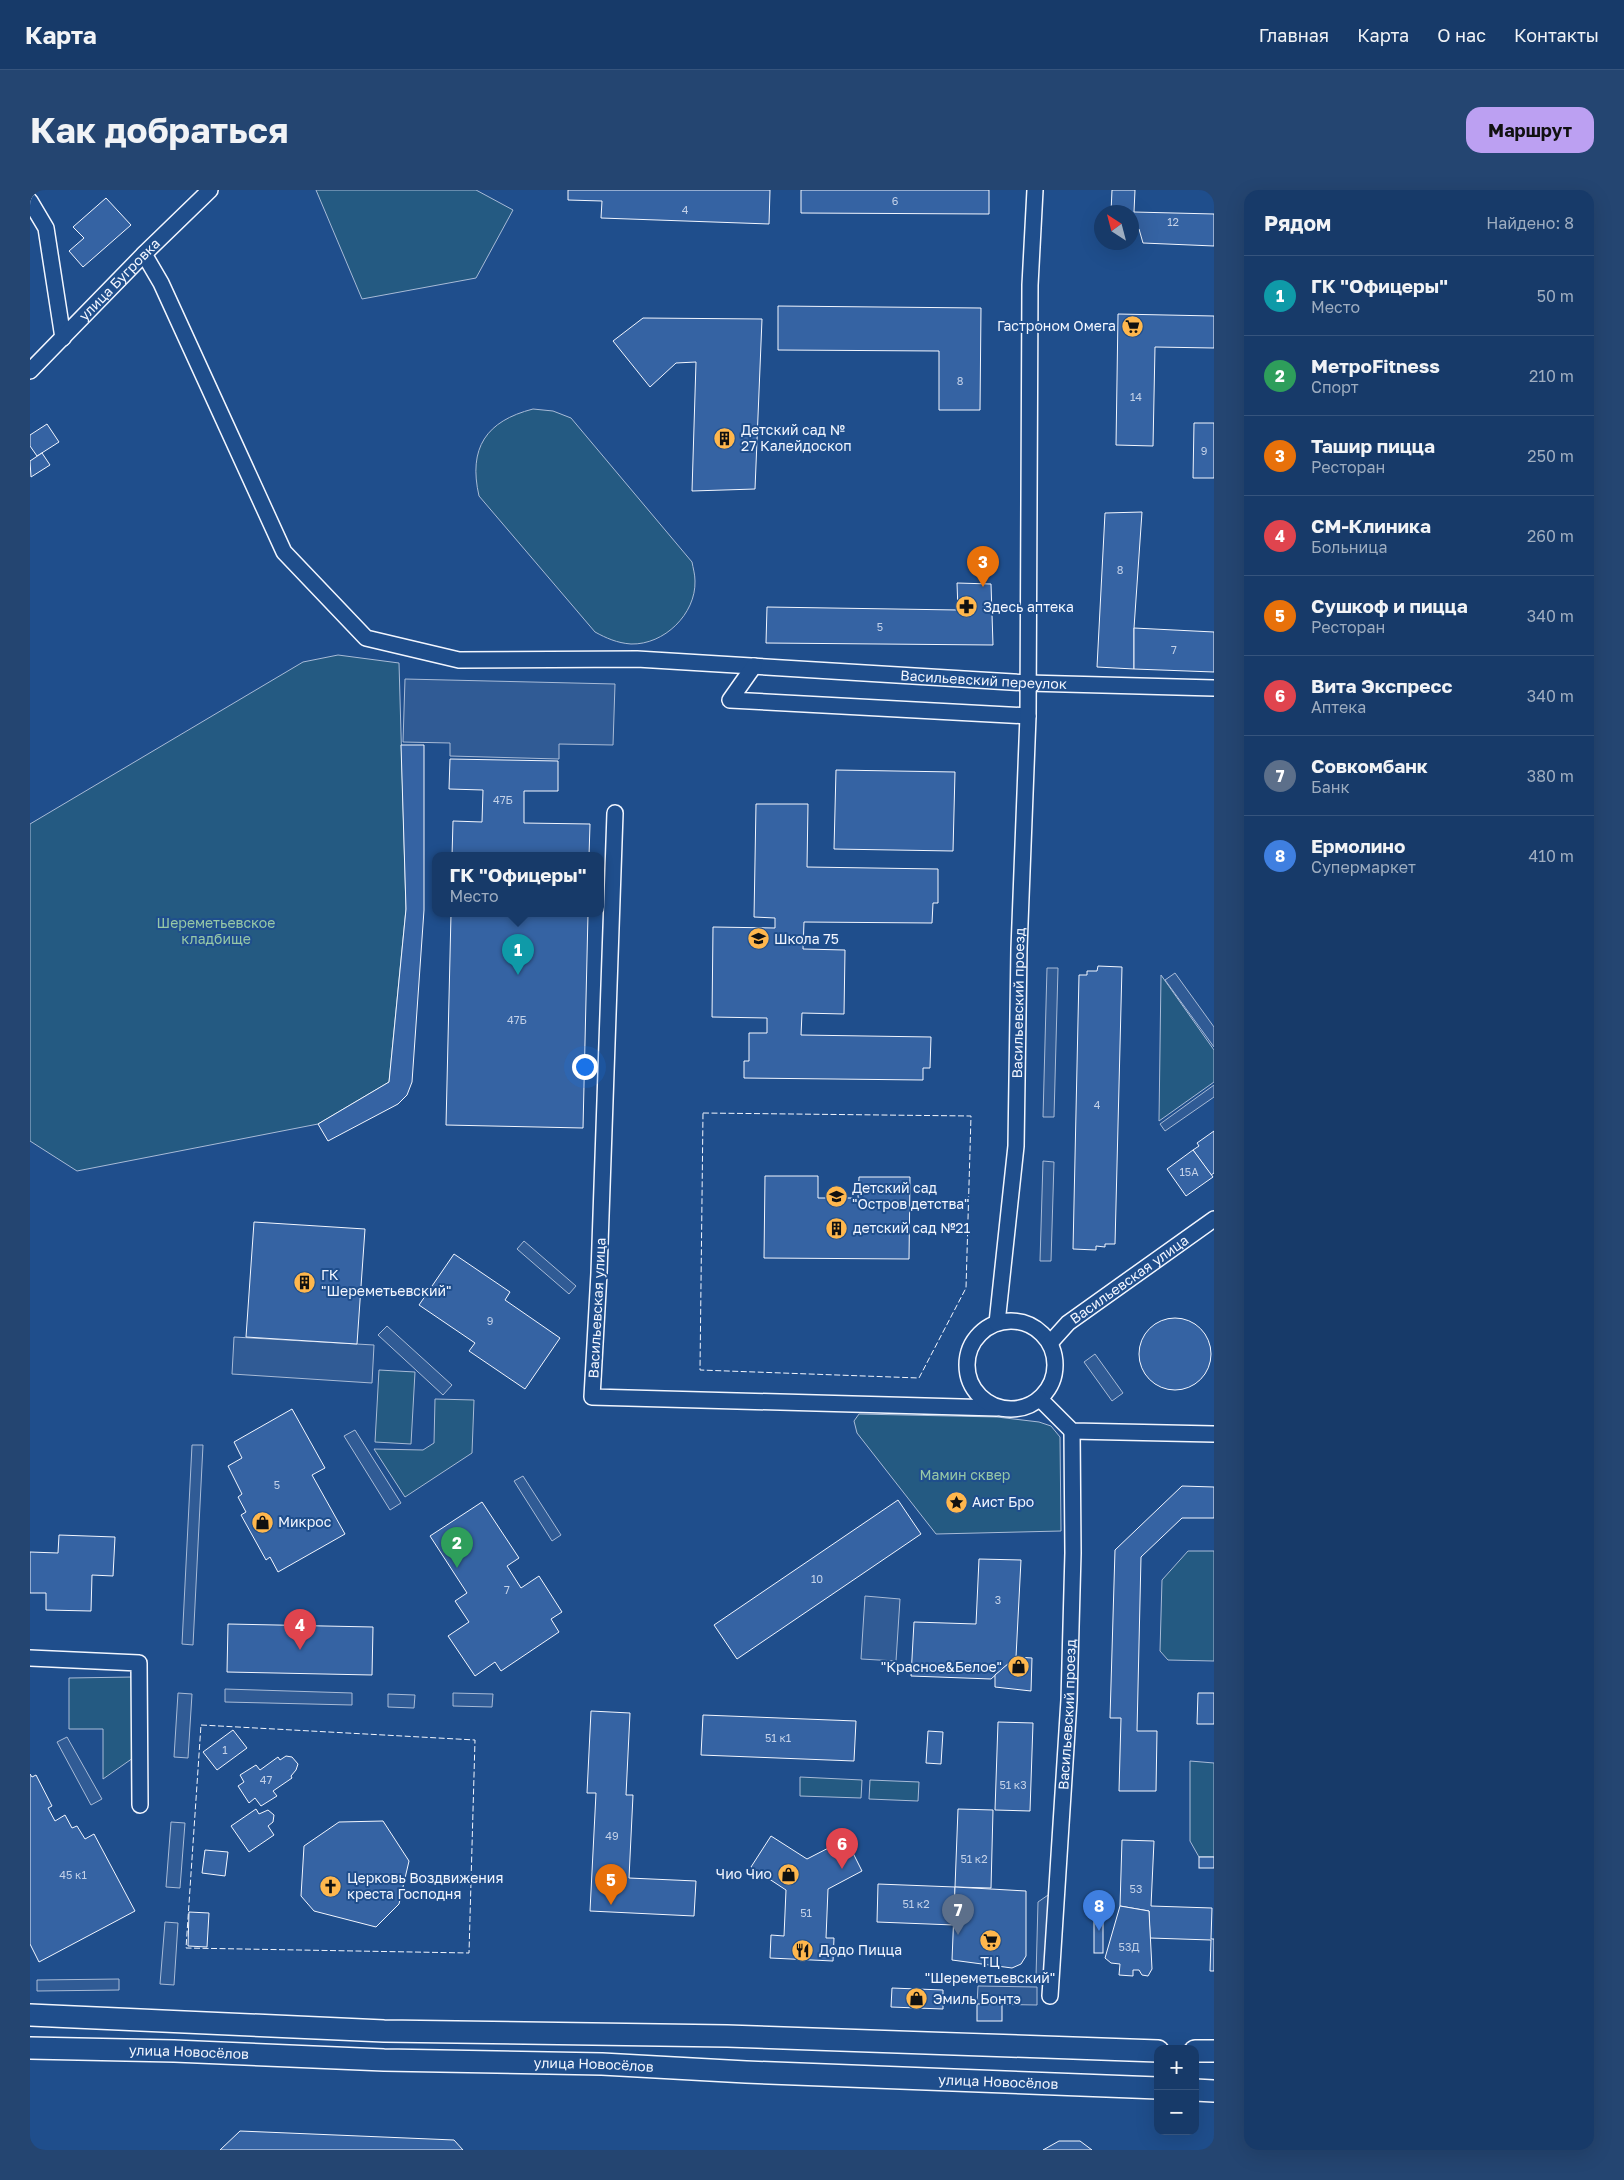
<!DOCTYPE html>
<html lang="ru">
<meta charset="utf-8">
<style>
:root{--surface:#173a69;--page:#244571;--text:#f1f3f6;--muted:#9eadc0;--line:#36547d;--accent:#bca0f2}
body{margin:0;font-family:"Golos Text",sans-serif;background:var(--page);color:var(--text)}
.controls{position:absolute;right:15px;bottom:15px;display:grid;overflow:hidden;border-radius:10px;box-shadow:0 5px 20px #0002}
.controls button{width:45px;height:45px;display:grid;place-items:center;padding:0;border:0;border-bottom:1px solid var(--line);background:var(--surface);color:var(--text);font:25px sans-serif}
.compass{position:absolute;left:1064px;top:15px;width:45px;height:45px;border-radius:50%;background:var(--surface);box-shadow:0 5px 20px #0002;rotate:324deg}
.you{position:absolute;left:554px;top:876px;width:18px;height:18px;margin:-12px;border:4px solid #fff;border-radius:50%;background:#1a73e8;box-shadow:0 0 0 8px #1a73e833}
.badge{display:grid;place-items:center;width:32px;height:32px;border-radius:50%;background:var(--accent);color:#fff;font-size:16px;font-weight:700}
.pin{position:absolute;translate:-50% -41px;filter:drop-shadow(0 1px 2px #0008)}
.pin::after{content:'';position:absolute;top:26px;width:18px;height:15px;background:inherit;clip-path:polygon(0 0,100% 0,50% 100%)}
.popup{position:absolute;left:402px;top:662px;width:172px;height:65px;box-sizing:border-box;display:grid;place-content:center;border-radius:10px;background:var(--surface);filter:drop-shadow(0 1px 4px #0005);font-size:16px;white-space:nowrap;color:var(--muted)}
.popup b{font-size:19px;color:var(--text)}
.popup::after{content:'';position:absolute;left:50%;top:100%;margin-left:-10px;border:10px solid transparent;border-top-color:var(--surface)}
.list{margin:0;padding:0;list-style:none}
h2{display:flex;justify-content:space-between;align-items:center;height:65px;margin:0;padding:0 20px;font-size:21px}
h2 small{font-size:16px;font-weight:400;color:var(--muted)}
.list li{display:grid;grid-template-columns:32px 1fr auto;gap:15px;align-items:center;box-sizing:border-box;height:80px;padding:0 20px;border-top:1px solid var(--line)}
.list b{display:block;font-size:19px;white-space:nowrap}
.list p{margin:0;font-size:16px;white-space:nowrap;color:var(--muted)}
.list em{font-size:16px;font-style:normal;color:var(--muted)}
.map{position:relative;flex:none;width:1184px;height:1960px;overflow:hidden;border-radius:15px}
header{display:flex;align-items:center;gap:30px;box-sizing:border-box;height:70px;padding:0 25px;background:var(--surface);border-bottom:1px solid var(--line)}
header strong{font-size:24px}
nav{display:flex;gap:28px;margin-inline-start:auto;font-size:18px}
.intro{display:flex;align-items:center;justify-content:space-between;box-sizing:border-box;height:120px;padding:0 30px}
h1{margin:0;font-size:35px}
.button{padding:12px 22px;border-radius:15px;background:var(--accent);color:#111;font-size:18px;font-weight:700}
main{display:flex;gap:30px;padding:0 30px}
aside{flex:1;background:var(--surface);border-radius:15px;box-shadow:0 5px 20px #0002}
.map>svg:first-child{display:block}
.green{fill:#245a82;stroke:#a8bbd7}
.parking{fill:#305b95;stroke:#a8bbd7}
.building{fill:#3563a3;stroke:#f2f6ff}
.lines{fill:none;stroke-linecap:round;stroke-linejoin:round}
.street-casing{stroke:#f2f6ff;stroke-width:18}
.secondary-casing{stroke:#f2f6ff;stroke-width:24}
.street{stroke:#1f4e8c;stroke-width:15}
.secondary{stroke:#1f4e8c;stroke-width:21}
.fence{stroke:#f2f6ff;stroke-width:1;stroke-dasharray:6 2.5;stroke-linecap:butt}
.labels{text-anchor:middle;stroke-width:4;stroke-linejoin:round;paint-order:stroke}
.number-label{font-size:11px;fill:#c3d1e8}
.street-label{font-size:14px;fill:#f2f6ff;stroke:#1f4e8c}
.poi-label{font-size:14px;fill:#f2f6ff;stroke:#1f4e8c;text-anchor:start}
.park-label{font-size:14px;fill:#97c8a6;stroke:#1f4e8c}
</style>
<header>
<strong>Карта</strong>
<nav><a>Главная</a><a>Карта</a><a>О нас</a><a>Контакты</a></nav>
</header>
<div class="intro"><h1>Как добраться</h1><a class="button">Маршрут</a></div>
<main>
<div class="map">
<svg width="1184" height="1960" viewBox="0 0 1184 1960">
<rect width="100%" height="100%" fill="#1f4e8c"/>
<!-- green -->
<g class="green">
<path d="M286 0H446L483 20 446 88 332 109Z"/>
<path d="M503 219 523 221 541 228 662 372C663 378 665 384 665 391 666 424 634 455 601 454 587 453 576 448 565 442L449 306C438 258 456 231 503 219Z"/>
<path d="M308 465 369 473 376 719 359 892 288 934 47 981 0 951V634L273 472Z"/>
<path d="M1131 785 1184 860V892L1129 931Z"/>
<path d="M349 1180 385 1182 381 1254 345 1252Z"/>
<path d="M405 1209 444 1210 442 1263 375 1307 344 1259 393 1260 404 1253Z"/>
<path d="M829 1224 967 1227 1009 1232 1021 1236 1030 1247 1031 1341 906 1344 827 1243 824 1231Z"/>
<path d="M1158 1361H1184V1471L1138 1470 1130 1461 1132 1390Z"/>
<path d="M103 1487V1568L73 1589V1539H39V1488Z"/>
<path d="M1160 1571 1184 1573V1667H1169L1160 1651Z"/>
<path d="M770 1587 832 1590 831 1608 770 1606Z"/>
<path d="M840 1590 889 1592 888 1611 839 1609Z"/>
</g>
<!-- parking -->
<g class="parking">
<path d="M375 489 585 494 583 555 529 554V569L420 566V553L373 552Z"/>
<path d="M1017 778H1028L1024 927H1013Z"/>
<path d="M1145 783 1184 837V857L1135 790Z"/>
<path d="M1184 895V907L1135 941 1130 934Z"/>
<path d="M1013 971 1024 972 1021 1071H1010Z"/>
<path d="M494 1051 546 1096 539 1104 487 1059Z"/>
<path d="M357 1136 422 1195 413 1205 348 1145Z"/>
<path d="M204 1147 344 1155 342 1193 202 1184Z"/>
<path d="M1065 1164 1093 1203 1082 1211 1054 1172Z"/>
<path d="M325 1240 371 1313 360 1320 314 1246Z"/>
<path d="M162 1255H173L163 1455 152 1454Z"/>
<path d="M493 1286 531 1345 522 1351 484 1291Z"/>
<path d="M835 1406 870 1409 866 1471 831 1469Z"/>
<path d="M195 1499 322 1503V1515L195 1512Z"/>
<path d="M148 1503 162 1504 158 1568 144 1567Z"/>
<path d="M423 1503 463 1504 462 1517 423 1516Z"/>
<path d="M358 1504 385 1505 384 1518 358 1517Z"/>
<path d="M37 1547 72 1609 61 1615 27 1552Z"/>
<path d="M141 1632 155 1633 150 1698 136 1697Z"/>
<path d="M1021 1703 1017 1787H1006L1008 1712Z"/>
<path d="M135 1732 148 1733 144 1795 130 1794Z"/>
<path d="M89 1789V1800L7 1801V1790Z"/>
<path d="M948 1796 1007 1797V1815L947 1814Z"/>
</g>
<!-- building -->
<g class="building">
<path d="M538 0H740L739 34 571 28 572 11 538 10Z"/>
<path d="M771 0H959V24L771 23Z"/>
<path d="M1082 0H1105L1104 22 1184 24V56L1113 53 1109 39H1102V22H1081Z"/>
<path d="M76 8 101 35 53 77 39 61 54 48 43 37Z"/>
<path d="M748 116 951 118 950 220H909V161L748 160Z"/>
<path d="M1088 124 1184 126V158L1125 157 1123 256 1086 255Z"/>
<path d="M613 128 732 129 725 299 662 301 666 172 646 173 620 197 583 151Z"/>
<path d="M1164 233H1184V288H1163Z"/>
<path d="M17 234 29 252 7 266 0 256V245Z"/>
<path d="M12 263 20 275 1 287 0 271Z"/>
<path d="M1112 322 1104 438V479L1067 477 1075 323Z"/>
<path d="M927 393 961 394 963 455 736 453 737 417 928 420Z"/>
<path d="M1104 438 1184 442V482L1104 479Z"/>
<path d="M371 555H394V720L382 892 377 905 368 914 298 951 288 934 359 892 376 719Z"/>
<path d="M420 569 528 571V601H494V633L560 634 559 666H422L423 631 452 632 453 600 419 599Z"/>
<path d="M806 580 925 582 923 661 804 659Z"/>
<path d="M726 614H778L777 677 908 679V713H903L902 733 774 732 773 759 815 760 814 824 772 823 771 845 901 847 900 878H893V890L714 888V871H719V843H737V828L682 827 683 737 745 738V728L724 727Z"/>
<path d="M421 724H558L553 938 416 935Z"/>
<path d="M1068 776 1092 777 1085 1054H1075V1057L1066 1056V1060L1043 1059 1049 785H1057V781H1067Z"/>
<path d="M1184 941V983L1181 985 1163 960 1169 956 1167 953Z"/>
<path d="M1163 960 1183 987 1156 1006 1137 979Z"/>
<path d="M735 986H788V1008H828L829 987H880L879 1069 734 1068Z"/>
<path d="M224 1032 335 1039 327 1154 216 1147Z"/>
<path d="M424 1064 480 1102 475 1110 530 1148 495 1199 439 1161 445 1153 389 1115Z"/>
<circle cx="1145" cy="1164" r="36"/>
<path d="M262 1219 295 1278 282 1285 315 1344 248 1382 240 1367 236 1370 211 1325 216 1322 208 1307 212 1304 198 1276 212 1268 204 1252Z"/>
<path d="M1152 1296 1184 1297V1328H1152L1111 1367 1107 1541H1127L1126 1601H1089L1091 1528H1080L1085 1360Z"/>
<path d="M868 1310 891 1344 707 1469 684 1435Z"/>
<path d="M452 1312 489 1368 477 1376 491 1398 509 1386 532 1422 521 1429 529 1442 471 1481 465 1472 445 1486 418 1446 439 1432 425 1411 437 1403 400 1346Z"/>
<path d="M29 1345 85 1347 83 1386 62 1385 61 1421 16 1420V1403H0V1362L28 1363Z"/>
<path d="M949 1369 991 1370 986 1467 961 1489 881 1486 884 1432 946 1434Z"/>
<path d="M198 1434 343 1437 342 1485 197 1482Z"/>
<path d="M986 1467 1002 1468 1001 1501 965 1497V1485Z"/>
<path d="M1168 1503H1184V1534H1167Z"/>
<path d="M561 1521 600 1523 596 1605H603L599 1688 666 1691 664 1726 560 1721 566 1603H557Z"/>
<path d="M673 1525 826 1531 824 1571 671 1565Z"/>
<path d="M968 1532 1003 1533 1000 1621 965 1620Z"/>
<path d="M203 1540 217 1558 187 1580 173 1562Z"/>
<path d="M898 1541 913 1542 911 1574 896 1573Z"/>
<path d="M256 1566 262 1567 268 1574 266 1580 261 1586 262 1588 243 1601 247 1606 231 1616 225 1608 219 1613 208 1596 214 1592 210 1585 226 1575 230 1580 248 1567 250 1570Z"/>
<path d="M0 1584 2 1587 6 1585 22 1616 18 1618 25 1631 35 1625 42 1638 47 1636 55 1649 64 1644 105 1721 9 1772 0 1754Z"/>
<path d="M226 1619 229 1624 238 1620 244 1625 243 1632 238 1636 244 1645 219 1662 201 1636Z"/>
<path d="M928 1619 963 1620 961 1698 925 1697Z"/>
<path d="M353 1631 379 1671 369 1714 346 1737 284 1721 271 1706 274 1656 309 1632Z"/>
<path d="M741 1646 777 1669 816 1649 832 1681 798 1699 796 1748H804L803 1771 740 1768 741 1745 754 1746 756 1700 721 1677Z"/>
<path d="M1092 1650 1124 1651 1121 1716 1182 1718 1181 1749H1184V1781H1180L1181 1750 1120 1748 1119 1721 1090 1716Z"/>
<path d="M175 1660 198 1662 195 1686 172 1683Z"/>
<rect x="1169" y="1667" width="15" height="11"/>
<path d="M848 1694 925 1697 924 1735 847 1732Z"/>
<path d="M925 1697 996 1701V1766L991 1774 982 1778 922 1770Z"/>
<path d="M1090 1716 1119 1721 1122 1779 1118 1786 1112 1785 1109 1780H1103V1786L1089 1785 1090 1774 1081 1773 1075 1768Z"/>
<rect x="1064" y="1717" width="9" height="46"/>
<path d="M159 1722 179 1723 177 1757 158 1756Z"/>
<path d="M862 1798 913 1800V1819L861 1817Z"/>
<rect x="947" y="1814" width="25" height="17"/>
<path d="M210 1941 424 1950 433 1960H190Z"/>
<path d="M1029 1951H1050L1062 1960H1013Z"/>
</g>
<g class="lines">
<defs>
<g id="street">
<path d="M0 11 16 38 33 148"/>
<path id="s1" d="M114 64 131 93 254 362 336 448 429 470 607 469 998 493 1184 498"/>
<path id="s2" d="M0 181 114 64 180 0"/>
<path d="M724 476 700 510 998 526"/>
<path d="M585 623 569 1083 562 1207 967 1218"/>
<circle cx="981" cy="1175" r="44"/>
<path id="s3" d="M967 1133 986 956 989 759 998 526 1000 95 1005 0"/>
<path id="s4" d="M1020 1153 1038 1133 1184 1029"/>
<path d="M1010 1209 1042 1241 1184 1244"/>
<path d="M0 1468 109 1473 110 1615"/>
<path id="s5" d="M1020 1806 1039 1510 1043 1363 1042 1241"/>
</g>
<g id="secondary">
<path d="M0 1825 354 1841 697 1846 1128 1861"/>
<path id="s6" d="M0 1858 144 1861 354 1870 572 1874 716 1882 1128 1898"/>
<path d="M1165 1861H1184"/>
<path d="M1165 1900 1184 1901"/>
</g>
</defs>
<!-- street casing -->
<use href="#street" class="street-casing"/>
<!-- secondary casing -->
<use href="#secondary" class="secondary-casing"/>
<!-- street -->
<use href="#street" class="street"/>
<!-- secondary -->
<use href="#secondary" class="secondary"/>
<!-- fence -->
<g class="fence">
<path d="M673 923 941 926 936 1098 889 1188 670 1180Z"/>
<path d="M171 1535 445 1550 439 1763 156 1758Z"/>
</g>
</g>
<!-- icons -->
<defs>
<symbol id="supermarket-disc" viewBox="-11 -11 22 22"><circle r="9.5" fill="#ffb74d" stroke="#1f4e8c"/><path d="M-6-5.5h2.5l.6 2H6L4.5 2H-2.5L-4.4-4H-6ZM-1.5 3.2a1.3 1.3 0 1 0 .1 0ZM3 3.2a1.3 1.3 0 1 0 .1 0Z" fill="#111"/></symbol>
<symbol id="building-disc" viewBox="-11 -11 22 22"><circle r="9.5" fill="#ffb74d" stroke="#1f4e8c"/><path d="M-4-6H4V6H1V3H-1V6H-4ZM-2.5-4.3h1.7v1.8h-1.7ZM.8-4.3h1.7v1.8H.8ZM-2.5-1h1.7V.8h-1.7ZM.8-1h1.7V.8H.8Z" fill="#111"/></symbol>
<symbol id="pharmacy-disc" viewBox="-11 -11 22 22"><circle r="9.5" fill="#ffb74d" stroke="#1f4e8c"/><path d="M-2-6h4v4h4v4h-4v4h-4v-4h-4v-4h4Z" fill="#111"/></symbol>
<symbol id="school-disc" viewBox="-11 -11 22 22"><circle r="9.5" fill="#ffb74d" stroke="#1f4e8c"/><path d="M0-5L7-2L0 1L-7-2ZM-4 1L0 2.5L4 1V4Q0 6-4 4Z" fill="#111"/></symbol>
<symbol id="sight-disc" viewBox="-11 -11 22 22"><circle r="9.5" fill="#ffb74d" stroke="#1f4e8c"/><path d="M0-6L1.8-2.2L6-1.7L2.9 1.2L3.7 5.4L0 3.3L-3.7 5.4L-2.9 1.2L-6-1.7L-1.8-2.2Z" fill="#111"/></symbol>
<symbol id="shop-disc" viewBox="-11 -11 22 22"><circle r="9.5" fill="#ffb74d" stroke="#1f4e8c"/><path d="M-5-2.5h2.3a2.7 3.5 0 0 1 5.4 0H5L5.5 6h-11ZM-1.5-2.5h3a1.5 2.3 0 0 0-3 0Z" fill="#111"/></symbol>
<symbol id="church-disc" viewBox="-11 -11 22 22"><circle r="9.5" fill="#ffb74d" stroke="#1f4e8c"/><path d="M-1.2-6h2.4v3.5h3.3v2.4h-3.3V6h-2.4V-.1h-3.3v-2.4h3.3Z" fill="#111"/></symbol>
<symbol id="restaurant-disc" viewBox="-11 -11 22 22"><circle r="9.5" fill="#ffb74d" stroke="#1f4e8c"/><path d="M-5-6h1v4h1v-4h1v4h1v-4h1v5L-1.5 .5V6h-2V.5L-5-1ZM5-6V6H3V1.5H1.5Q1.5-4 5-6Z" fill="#111"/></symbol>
</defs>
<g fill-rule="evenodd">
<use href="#supermarket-disc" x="1090" y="124" width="25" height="25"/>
<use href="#building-disc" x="682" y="236" width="25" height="25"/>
<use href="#pharmacy-disc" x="924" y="404" width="25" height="25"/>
<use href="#school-disc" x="716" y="736" width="25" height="25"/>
<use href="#school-disc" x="794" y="994" width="25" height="25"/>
<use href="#building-disc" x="794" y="1026" width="25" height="25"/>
<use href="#building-disc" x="262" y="1080" width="25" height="25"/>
<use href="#sight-disc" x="914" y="1300" width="25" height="25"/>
<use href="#shop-disc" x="220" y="1320" width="25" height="25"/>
<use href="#shop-disc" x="976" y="1464" width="25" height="25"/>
<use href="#shop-disc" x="746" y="1672" width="25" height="25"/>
<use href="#church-disc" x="288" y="1684" width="25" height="25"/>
<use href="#supermarket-disc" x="948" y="1738" width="25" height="25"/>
<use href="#restaurant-disc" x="760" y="1748" width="25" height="25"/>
<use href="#shop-disc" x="874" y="1796" width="25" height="25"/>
</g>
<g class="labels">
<!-- number labels -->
<g class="number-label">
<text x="865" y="15">6</text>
<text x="655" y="24">4</text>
<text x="1143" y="36">12</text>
<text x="930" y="195">8</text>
<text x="1106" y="211">14</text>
<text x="1174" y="265">9</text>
<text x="1090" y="384">8</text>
<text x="850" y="441">5</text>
<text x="1144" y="464">7</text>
<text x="473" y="614">47Б</text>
<text x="487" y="834">47Б</text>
<text x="1067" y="919">4</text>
<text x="1159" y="986">15А</text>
<text x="460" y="1135">9</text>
<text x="247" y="1299">5</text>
<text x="787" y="1393">10</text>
<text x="477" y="1404">7</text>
<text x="968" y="1414">3</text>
<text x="748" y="1552">51 к1</text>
<text x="195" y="1564">1</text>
<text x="236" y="1594">47</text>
<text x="983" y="1599">51 к3</text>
<text x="582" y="1650">49</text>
<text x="944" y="1673">51 к2</text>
<text x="43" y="1689">45 к1</text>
<text x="1106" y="1703">53</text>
<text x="886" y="1718">51 к2</text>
<text x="776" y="1727">51</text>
<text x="1099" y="1761">53Д</text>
</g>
<!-- street labels -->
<g class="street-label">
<text dy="5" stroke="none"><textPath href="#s2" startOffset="128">улица Бугровка</textPath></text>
<text dy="5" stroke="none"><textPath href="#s1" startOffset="1069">Васильевский переулок</textPath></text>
<text dy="5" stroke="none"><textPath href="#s3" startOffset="321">Васильевский проезд</textPath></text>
<text dy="5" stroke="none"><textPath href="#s4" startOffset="102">Васильевская улица</textPath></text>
<text transform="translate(567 1118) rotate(-87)" y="5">Васильевская улица</text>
<text dy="5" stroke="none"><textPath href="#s5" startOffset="282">Васильевский проезд</textPath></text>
<text dy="5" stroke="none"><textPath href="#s6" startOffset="159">улица Новосёлов</textPath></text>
<text dy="5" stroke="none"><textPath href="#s6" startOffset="564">улица Новосёлов</textPath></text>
<text dy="5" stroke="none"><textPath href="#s6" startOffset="969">улица Новосёлов</textPath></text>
</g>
<!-- poi labels -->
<g class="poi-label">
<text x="1086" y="141" text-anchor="end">Гастроном Омега</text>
<text x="711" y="245">Детский сад №<tspan x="711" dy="16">27 Калейдоскоп</tspan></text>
<text x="953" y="422">Здесь аптека</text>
<text x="744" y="754">Школа 75</text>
<text x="822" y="1003">Детский сад<tspan x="822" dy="16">"Остров детства"</tspan></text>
<text x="823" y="1043">детский сад №21</text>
<text x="291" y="1090">ГК<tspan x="291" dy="16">"Шереметьевский"</tspan></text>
<text x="942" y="1317">Аист Бро</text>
<text x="248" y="1337">Микрос</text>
<text x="972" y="1482" text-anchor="end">"Красное&amp;Белое"</text>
<text x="742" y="1689" text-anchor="end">Чио Чио</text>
<text x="317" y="1693">Церковь Воздвижения<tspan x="317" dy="16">креста Господня</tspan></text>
<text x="789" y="1765">Додо Пицца</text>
<text x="960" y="1777" text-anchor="middle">ТЦ<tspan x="960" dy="16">"Шереметьевский"</tspan></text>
<text x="903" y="1814">Эмиль Бонтэ</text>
</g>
<!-- park labels -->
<g class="park-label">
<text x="186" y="738">Шереметьевское<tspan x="186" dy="16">кладбище</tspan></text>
<text x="935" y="1290">Мамин сквер</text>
</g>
</g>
</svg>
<div class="controls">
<button>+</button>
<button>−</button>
</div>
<svg class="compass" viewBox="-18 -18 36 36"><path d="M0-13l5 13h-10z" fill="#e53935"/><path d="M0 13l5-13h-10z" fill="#9eadc0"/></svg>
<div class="you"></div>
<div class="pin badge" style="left:488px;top:785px;background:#0f9aa8">1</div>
<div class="popup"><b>ГК &quot;Офицеры&quot;</b>Место</div>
<div class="pin badge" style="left:427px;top:1378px;background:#2e9e5b">2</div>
<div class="pin badge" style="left:953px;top:397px;background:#e8710a">3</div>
<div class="pin badge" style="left:270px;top:1460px;background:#e0444e">4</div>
<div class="pin badge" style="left:581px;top:1715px;background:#e8710a">5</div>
<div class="pin badge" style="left:812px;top:1679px;background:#e0444e">6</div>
<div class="pin badge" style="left:928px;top:1745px;background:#5c6f8a">7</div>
<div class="pin badge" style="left:1069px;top:1741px;background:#3f7fe0">8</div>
</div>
<aside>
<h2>Рядом<small>Найдено: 8</small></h2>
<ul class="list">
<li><span class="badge" style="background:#0f9aa8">1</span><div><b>ГК &quot;Офицеры&quot;</b><p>Место</p></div><em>50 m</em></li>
<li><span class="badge" style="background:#2e9e5b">2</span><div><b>МетроFitness</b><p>Спорт</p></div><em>210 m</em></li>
<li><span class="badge" style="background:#e8710a">3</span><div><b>Ташир пицца</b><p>Ресторан</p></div><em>250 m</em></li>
<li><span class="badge" style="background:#e0444e">4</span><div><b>СМ-Клиника</b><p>Больница</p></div><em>260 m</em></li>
<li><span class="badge" style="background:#e8710a">5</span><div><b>Сушкоф и пицца</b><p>Ресторан</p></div><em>340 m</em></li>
<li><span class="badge" style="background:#e0444e">6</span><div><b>Вита Экспресс</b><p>Аптека</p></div><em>340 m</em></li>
<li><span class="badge" style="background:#5c6f8a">7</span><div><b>Совкомбанк</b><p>Банк</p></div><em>380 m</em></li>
<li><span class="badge" style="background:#3f7fe0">8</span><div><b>Ермолино</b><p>Супермаркет</p></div><em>410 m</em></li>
</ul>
</aside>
</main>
